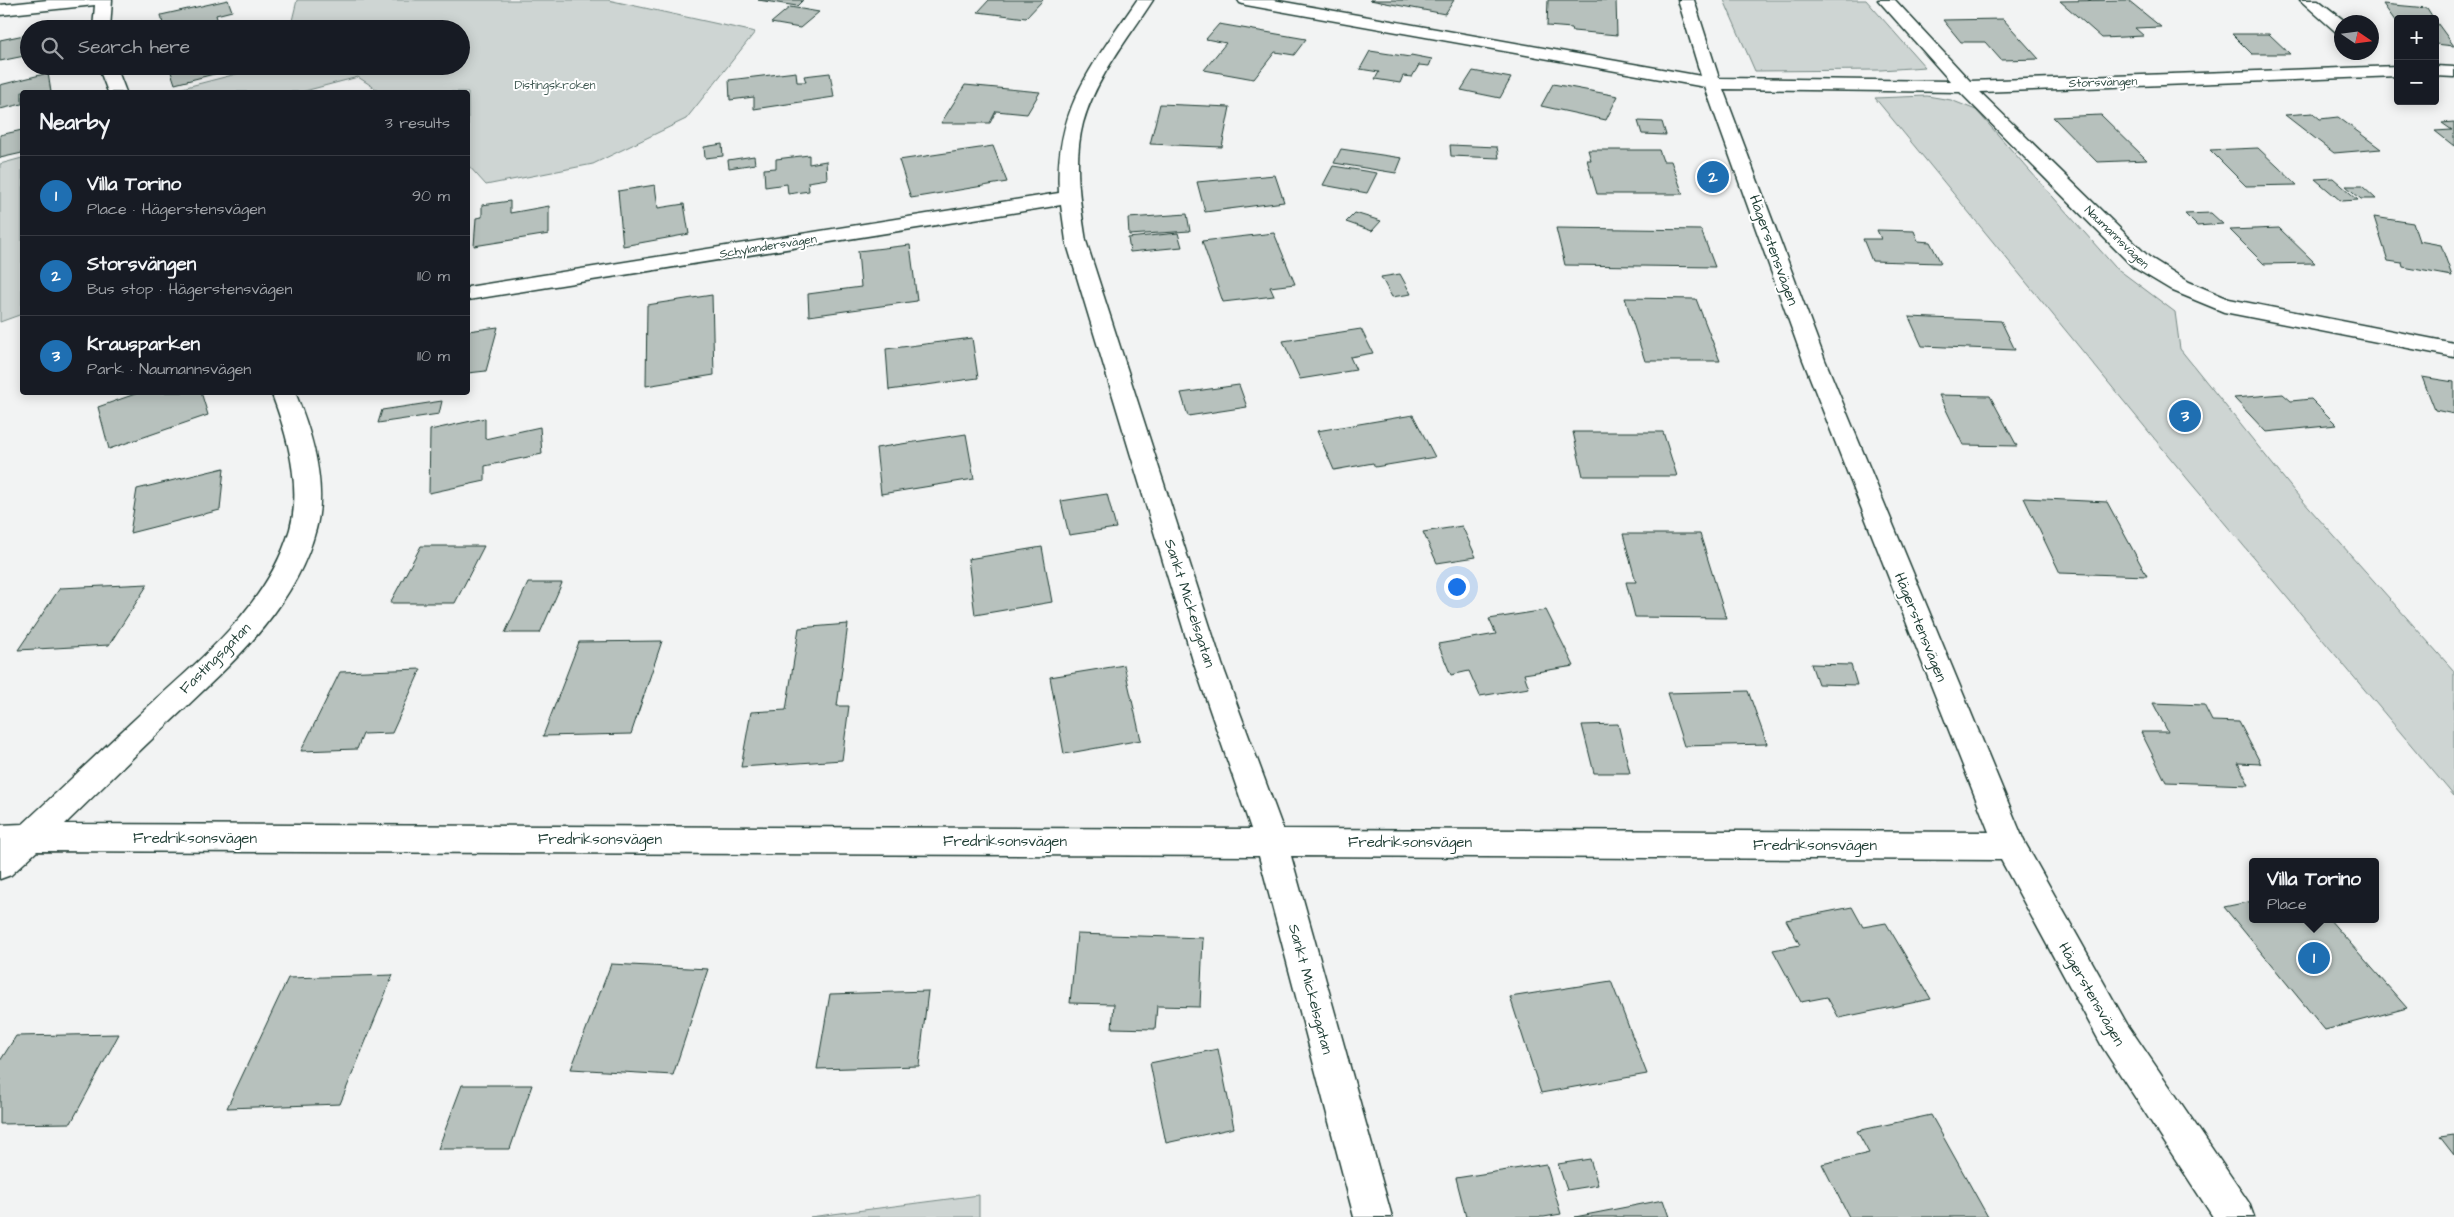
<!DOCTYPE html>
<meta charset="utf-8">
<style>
:root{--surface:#171b24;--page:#242831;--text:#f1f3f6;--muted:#9ea1a6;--line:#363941;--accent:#1f6fb2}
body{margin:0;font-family:"Architects Daughter",sans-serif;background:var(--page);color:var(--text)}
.controls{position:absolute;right:15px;top:15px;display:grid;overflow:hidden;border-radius:5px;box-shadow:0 2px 12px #0003}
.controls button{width:45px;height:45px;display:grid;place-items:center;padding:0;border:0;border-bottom:1px solid var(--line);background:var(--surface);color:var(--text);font:25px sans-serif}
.compass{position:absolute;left:2334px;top:15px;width:45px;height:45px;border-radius:50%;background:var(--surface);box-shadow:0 2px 12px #0003;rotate:103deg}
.you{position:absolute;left:1456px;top:586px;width:18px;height:18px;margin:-12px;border:4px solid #fff;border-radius:50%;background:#1a73e8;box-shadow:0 0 0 8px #1a73e833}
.badge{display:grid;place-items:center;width:32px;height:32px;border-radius:50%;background:var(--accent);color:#fff;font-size:16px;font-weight:700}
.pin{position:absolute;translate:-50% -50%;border:2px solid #fff;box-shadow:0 1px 5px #0006}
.popup{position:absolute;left:2249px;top:858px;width:130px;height:65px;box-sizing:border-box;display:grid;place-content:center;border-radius:5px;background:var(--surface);filter:drop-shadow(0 1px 4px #0005);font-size:16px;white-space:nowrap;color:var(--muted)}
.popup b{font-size:19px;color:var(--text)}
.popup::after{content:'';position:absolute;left:50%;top:100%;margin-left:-10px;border:10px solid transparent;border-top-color:var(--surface)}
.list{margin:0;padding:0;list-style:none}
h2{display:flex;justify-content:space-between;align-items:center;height:65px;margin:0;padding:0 20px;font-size:21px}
h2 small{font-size:16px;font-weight:400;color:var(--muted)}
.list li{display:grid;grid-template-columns:32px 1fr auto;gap:15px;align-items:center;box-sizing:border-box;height:80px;padding:0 20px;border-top:1px solid var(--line)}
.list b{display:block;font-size:19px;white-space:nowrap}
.list p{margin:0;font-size:16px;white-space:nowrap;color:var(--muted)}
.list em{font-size:16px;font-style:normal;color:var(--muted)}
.icon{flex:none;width:28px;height:28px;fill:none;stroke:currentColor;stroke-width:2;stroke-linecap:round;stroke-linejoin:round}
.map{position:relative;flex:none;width:2454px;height:1217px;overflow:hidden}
.search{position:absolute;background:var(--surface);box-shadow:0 2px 12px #0003;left:20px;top:20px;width:450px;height:55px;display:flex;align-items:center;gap:12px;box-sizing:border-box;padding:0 18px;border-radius:28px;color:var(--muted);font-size:19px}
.panel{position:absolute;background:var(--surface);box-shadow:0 2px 12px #0003;left:20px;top:90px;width:450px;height:305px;border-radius:5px}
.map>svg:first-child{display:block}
.green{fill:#ced5d3;stroke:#768984}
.building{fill:#b7c1bd;stroke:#1f3d34}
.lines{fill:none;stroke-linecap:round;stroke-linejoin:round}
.minor-casing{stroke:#1f3d34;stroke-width:3}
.minor{fill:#fff;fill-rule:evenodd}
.labels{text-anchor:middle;stroke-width:4;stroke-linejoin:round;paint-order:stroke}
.far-street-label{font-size:12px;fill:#1f3d34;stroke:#fff}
.far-park-label{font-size:12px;fill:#425b54;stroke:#fff}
.street-label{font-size:15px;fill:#1f3d34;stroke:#fff}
</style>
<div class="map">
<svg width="2454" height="1217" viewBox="0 0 2454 1217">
<rect width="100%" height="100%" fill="#f2f3f3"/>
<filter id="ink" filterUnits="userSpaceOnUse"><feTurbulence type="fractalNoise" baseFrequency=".02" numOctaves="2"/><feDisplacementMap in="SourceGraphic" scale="10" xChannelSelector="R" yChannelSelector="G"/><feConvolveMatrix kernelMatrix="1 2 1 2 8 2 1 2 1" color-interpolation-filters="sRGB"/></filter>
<g filter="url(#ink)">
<!-- green -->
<g class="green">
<path d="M297 0H608L755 32 686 119 593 164 486 185 468 165V92H381L358 77 301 92H167L267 66H461V29H290Z"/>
<path d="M1724 0H1866L1925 67 1881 70 1755 71Z"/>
<path d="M1927 96 1951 100 1976 110 2115 267 2175 312 2180 349 2294 491 2454 671V796L2190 482 1875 98Z"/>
<path d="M22 158V314L0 322V164Z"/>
<path d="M979 1195V1217H810Z"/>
</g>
<!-- building -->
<g class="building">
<path d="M228 0 232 11 216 15 218 22 186 29H164L161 15Z"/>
<path d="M758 0H803L797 6Z"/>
<path d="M989 0H1043L1026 18 978 12Z"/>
<path d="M1370 0H1454L1445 14Z"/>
<path d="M1548 0H1616L1617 35 1573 31 1572 28 1547 26Z"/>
<path d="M2128 0 2161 27 2135 28 2144 36 2102 38 2060 1Z"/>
<path d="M2383 4 2427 8 2434 19H2398V25Z"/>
<path d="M790 7 819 12 800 28 771 23Z"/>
<path d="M2003 19 2039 59 2001 60 1985 42H1961L1943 20Z"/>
<path d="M2435 20 2454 46 2435 44Z"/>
<path d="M1219 24 1306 39 1294 55 1275 52 1254 79 1204 70 1226 43 1206 39Z"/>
<path d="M29 34V55L0 61V40Z"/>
<path d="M2232 34H2269L2290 54H2252Z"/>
<path d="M1370 51 1410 57 1411 55 1432 59 1429 66 1419 65 1412 77 1403 76 1400 83 1375 79 1379 72 1360 69Z"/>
<path d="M169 66H245L175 84Z"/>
<path d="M1473 71 1511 78 1500 98 1461 90Z"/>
<path d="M796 72 797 82H806L804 76 830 73 834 97 754 109V97L730 100 729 80Z"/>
<path d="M48 73 51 92H22V104L0 109V85Z"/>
<path d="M1553 84 1618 96 1606 120 1541 106Z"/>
<path d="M965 85 1040 92 1027 114 996 111 990 123H941Z"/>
<path d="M1160 104 1230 107 1222 147 1150 144Z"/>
<path d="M2313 113 2320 119 2338 117 2381 149 2334 153 2285 115Z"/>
<path d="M2101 115 2147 160 2097 162 2053 117Z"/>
<path d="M1638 121 1662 122 1666 135 1642 134Z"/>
<path d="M2454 122V146L2435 131 2452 130 2442 123Z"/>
<path d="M22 130V153L0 158V135Z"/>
<path d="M722 144 723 156 705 158 704 147Z"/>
<path d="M1450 145 1497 147 1499 158 1451 156Z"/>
<path d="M993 146 1007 182 911 198 899 160Z"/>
<path d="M2258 148 2297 185 2246 186 2210 150Z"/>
<path d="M1341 149 1402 158 1396 173 1334 163Z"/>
<path d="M1588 150H1659L1663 161H1671L1683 194H1597L1587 160H1591Z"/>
<path d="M809 155V164L826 161 827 179 808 182 809 191 788 194 787 184 765 187 764 169 776 168V159Z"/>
<path d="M754 156 755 164 729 168 728 160Z"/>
<path d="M1333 166 1377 173 1367 193 1323 185Z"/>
<path d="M1275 175 1284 202 1205 212 1197 182Z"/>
<path d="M2333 178 2358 200 2341 201 2315 179Z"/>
<path d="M655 185 658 208 684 204 689 234 623 246 618 191Z"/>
<path d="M2346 186H2362L2376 199H2361Z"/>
<path d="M510 201V213L549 206V234L474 246 476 218 482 217V205Z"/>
<path d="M1355 213 1381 221 1372 231 1346 222Z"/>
<path d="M2211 213 2223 224 2197 226 2185 214Z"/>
<path d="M1187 214 1190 231 1129 235 1128 218Z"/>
<path d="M2374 217 2413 223 2419 241 2441 245 2452 276 2403 267 2402 263 2388 261Z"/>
<path d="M1556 228 1701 230 1715 267 1565 265Z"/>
<path d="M2279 228 2315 263 2264 264 2230 230Z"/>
<path d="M1877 230 1914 231 1918 241 1930 242 1941 263 1872 261 1863 239H1881Z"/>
<path d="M1178 233 1182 247 1130 252 1128 238Z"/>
<path d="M1274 233 1295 284 1270 287 1274 296 1223 302 1202 241Z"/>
<path d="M910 245 917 301 809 316 808 294 861 287 858 251Z"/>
<path d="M1400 274 1411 294 1392 297 1381 277Z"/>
<path d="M712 295 714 375 646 386 647 305Z"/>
<path d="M1625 298 1696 299 1720 361H1645Z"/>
<path d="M1909 317 2001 321 2015 350 1922 346Z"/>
<path d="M498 327 486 371 468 373V331Z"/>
<path d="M1361 329 1373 353 1350 357 1356 370 1300 379 1283 341Z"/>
<path d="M972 338 978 378 889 390 886 349Z"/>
<path d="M2422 377 2454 382V414L2435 410Z"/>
<path d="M1239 385 1247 407 1188 416 1181 393Z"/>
<path d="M141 392H201L208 415 109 449 98 407Z"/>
<path d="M2283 394 2291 401 2311 399 2337 425 2266 432 2234 398Z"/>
<path d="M1939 395 1990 396 2017 446 1963 445Z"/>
<path d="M442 401 439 414 378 423 382 410Z"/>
<path d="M1413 415 1435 457 1375 467 1373 463 1334 470 1317 431Z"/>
<path d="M485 418V439L540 427 542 454 485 466V481L429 493 430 430Z"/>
<path d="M1573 432H1663L1677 476H1583Z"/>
<path d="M966 434 974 479 881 494 876 448Z"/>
<path d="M224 468 220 510 130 533 137 489Z"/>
<path d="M1107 494 1116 528 1069 535 1061 501Z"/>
<path d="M2024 498 2107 502 2147 576 2060 573Z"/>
<path d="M1462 526 1476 557 1437 563 1423 532Z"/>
<path d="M1623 534H1700L1726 618 1635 617 1626 582H1636Z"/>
<path d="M421 546H484L455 603H390Z"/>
<path d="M1042 547 1052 602 975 615 968 559Z"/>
<path d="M528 583H562L540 633H505Z"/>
<path d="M148 584 109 645 18 650 60 588Z"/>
<path d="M1546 610 1574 666 1524 674 1529 688 1480 696 1469 671 1451 675 1438 644 1496 634 1489 619Z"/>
<path d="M848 624 837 706H849L842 760 741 767 751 712 786 710 799 628Z"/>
<path d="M662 641 631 734 543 736 579 642Z"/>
<path d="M1811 664 1851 665 1857 685 1818 684Z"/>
<path d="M1124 665 1141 740 1064 754 1050 677Z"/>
<path d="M421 669 392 733 363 734 357 749 301 751 340 672Z"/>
<path d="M1748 691 1767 744 1684 746 1667 693Z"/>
<path d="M2153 703 2204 705 2212 721 2239 722 2261 764 2238 763 2249 785 2166 782 2141 732H2168Z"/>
<path d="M1618 724 1630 773H1594L1582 725Z"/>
<path d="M2253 901V919H2329L2407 1008 2325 1030 2224 907Z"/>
<path d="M1852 907 1863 927 1886 923 1931 999 1839 1018 1827 997 1801 1002 1773 950 1800 945 1786 920Z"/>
<path d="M1077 934 1203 938 1200 1007 1157 1006 1155 1029 1112 1028 1114 1004 1070 1003Z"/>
<path d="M611 964 708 969 673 1075 571 1069Z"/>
<path d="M393 975 340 1104 227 1108 288 978Z"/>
<path d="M1611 981 1647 1074 1541 1093 1510 997Z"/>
<path d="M928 991 919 1066 817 1069 830 994Z"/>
<path d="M119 1034 71 1123 0 1124V1061L16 1036Z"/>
<path d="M1218 1049 1234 1128 1166 1143 1150 1063Z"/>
<path d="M462 1085H532L510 1149H438Z"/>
<path d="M1931 1115 1988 1217H1849L1822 1164 1869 1153 1857 1131Z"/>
<path d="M2454 1135V1155L2440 1137Z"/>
<path d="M1590 1159 1598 1185 1567 1190 1558 1164Z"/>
<path d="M1546 1164 1561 1214 1544 1217H1466L1456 1178Z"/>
<path d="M1663 1200 1669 1217H1575Z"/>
</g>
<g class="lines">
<defs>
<g id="minor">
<path d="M48 0H112L110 29H93L95 5 0 15V5Z"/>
<path d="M1137 0H1153C1128 39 1096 77 1083 123 1073 161 1080 203 1086 241L1222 664 1283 829 1989 832 1803 360 1705 87 1246 5 1240 3 1238 0H1273L1701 76 1678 0H1694L1719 78 1950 81 1878 0H1895L1970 81 2398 66V76L1980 92 2149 257 2189 282 2229 299 2454 343V357L2224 312 2173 291 2133 267 1960 92 1723 89 1825 360 2024 841 2127 1024 2249 1203 2254 1217H2213L2103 1048 2001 860 1291 856 1392 1217H1354L1259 856 37 851 11 875 0 879V825L23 824C61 789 98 753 136 718 194 664 267 609 290 529 302 486 287 433 271 392H295C312 433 328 485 316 529 295 610 227 668 169 723 134 756 100 790 65 824L1251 829 1194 664 1066 241 1061 205 468 300V287L1059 193C1054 109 1092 66 1137 0Z"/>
<path d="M2300 0H2318L2346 22H2342V33L2336 32Z"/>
<path d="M98 66H116L126 92H108Z"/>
<path d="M2435 66 2454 67V77L2435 76Z"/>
</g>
</defs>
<!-- minor casing -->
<use href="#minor" class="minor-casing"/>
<!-- minor -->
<use href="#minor" class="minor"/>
</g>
</g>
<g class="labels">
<!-- far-street labels -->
<g class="far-street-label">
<text transform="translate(2103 82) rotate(-2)" y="4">Storsvängen</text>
<text transform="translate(2117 237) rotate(44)" y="4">Naumannsvägen</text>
<text transform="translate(768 246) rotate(-9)" y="4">Schylandersvägen</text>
</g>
<!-- far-park labels -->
<g class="far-park-label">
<text x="555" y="89">Distingskroken</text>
</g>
<!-- street labels -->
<g class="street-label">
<text transform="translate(1774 250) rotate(70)" y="5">Hägerstensvägen</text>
<text transform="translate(1190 603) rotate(72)" y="5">Sankt Mickelsgatan</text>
<text transform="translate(1921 627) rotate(68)" y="5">Hägerstensvägen</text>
<text transform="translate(215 658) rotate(-45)" y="5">Fastingsgatan</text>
<text x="195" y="843">Fredriksonsvägen</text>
<text x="600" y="844">Fredriksonsvägen</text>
<text x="1005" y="846">Fredriksonsvägen</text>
<text x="1410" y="847">Fredriksonsvägen</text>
<text x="1815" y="850">Fredriksonsvägen</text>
<text transform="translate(1311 989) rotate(75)" y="5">Sankt Mickelsgatan</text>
<text transform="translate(2092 994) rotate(60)" y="5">Hägerstensvägen</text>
</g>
</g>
</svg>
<div class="controls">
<button>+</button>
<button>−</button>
</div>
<svg class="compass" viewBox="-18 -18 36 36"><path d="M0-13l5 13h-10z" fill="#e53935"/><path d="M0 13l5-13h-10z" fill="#9ea1a6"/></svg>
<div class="you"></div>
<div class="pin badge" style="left:2314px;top:958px">1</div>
<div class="popup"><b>Villa Torino</b>Place</div>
<div class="pin badge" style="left:1713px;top:177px">2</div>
<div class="pin badge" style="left:2185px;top:416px">3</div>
<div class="search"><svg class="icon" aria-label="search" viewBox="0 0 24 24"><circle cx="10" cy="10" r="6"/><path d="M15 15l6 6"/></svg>Search here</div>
<section class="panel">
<h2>Nearby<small>3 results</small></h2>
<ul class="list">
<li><span class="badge">1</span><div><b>Villa Torino</b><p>Place · Hägerstensvägen</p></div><em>90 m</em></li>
<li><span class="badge">2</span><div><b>Storsvängen</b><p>Bus stop · Hägerstensvägen</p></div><em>110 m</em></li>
<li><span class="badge">3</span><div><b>Krausparken</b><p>Park · Naumannsvägen</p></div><em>110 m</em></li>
</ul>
</section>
</div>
